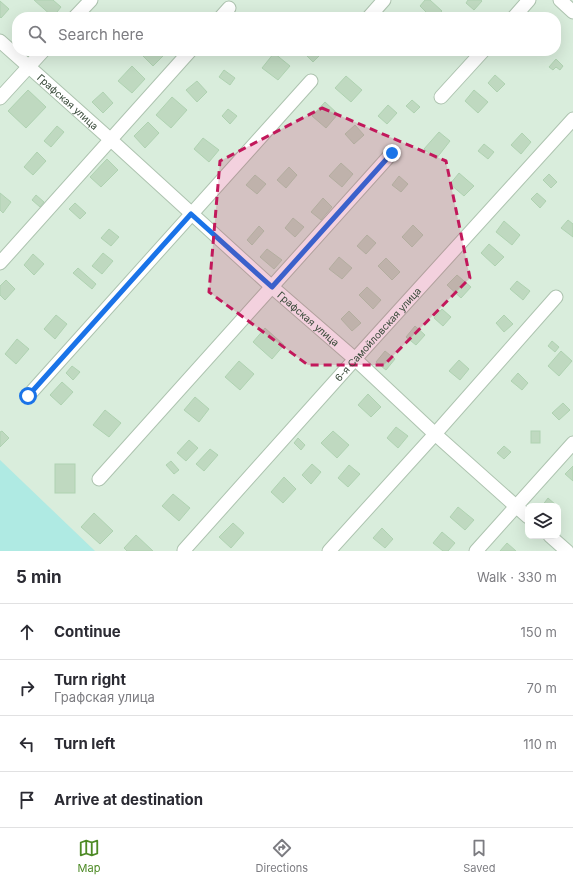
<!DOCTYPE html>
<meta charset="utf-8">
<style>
:root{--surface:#fff;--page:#f7f7f7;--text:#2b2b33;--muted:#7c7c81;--line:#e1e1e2;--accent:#4d8a25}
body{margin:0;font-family:Inter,sans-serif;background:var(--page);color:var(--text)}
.controls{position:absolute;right:12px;bottom:12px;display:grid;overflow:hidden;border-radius:8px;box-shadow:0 4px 16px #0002}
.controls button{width:36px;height:36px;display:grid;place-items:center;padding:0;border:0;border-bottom:1px solid var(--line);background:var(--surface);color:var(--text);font:20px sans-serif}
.stop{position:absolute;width:12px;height:12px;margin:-9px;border:3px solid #1a73e8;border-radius:50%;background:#fff}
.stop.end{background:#1a73e8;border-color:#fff;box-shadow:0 1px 4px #0008}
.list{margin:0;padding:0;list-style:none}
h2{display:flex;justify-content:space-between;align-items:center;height:52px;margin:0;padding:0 16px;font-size:17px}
h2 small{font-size:13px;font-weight:400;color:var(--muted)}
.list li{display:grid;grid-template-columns:26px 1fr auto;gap:12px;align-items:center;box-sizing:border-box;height:56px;padding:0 16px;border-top:1px solid var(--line)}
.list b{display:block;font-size:15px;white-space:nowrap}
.list p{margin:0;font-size:13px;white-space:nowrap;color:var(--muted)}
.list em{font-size:13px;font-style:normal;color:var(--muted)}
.icon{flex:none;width:22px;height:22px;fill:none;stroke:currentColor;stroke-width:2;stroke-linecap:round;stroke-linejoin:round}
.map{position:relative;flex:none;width:573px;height:551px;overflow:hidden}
.search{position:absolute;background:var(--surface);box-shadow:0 4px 16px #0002;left:12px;right:12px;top:12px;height:44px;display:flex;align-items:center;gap:10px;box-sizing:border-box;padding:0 14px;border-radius:16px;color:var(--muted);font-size:15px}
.sheet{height:276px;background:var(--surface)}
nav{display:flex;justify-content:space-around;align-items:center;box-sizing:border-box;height:56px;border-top:1px solid var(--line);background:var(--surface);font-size:11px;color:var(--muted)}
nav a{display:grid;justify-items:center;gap:2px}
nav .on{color:var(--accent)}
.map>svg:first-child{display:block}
.residential{fill:#d9eddc;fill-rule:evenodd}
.green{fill:#afeae3}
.building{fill:#bfd9c0;stroke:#afd2b1}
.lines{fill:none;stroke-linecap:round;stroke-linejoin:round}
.minor-casing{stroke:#adc3af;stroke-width:15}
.minor{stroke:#fff;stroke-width:13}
.route{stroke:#1a73e8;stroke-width:5}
.marked{fill:#c2185b;fill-opacity:0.2;stroke:#c2185b;stroke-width:3;stroke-dasharray:8 5;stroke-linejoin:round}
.labels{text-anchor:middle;stroke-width:4;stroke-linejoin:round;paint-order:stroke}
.street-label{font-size:10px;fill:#364837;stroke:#fff}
</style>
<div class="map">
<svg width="573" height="551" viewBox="0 0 573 551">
<rect width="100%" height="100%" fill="#e8f4e9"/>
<!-- residential -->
<path class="residential" d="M0 0H573V551H0ZM17 17H556V51H17ZM528 506H558V536H528Z"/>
<!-- green -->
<path class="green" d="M0 460 95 551H0Z"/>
<!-- building -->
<g class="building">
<path d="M34 0H53L61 7 53 17Z"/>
<path d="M425 0H430L442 11 436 17H431L430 16 428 17 425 15 427 13 420 6Z"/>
<path d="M468 0H481L482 1 474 10 466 3Z"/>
<path d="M0 1 9 9 1 18 0 17Z"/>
<path d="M138 51H161L165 54 153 66Z"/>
<path d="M302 51H324L313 62Z"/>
<path d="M274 53 290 66 278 80 262 68Z"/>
<path d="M556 59 563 66 560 70 556 67 553 70 549 67Z"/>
<path d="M132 66 145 79 132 93 118 81Z"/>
<path d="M224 70 235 78 230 85 219 77Z"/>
<path d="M495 75 505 84 497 92 488 83Z"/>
<path d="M346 76 362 90 351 102 335 88Z"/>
<path d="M197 81 207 92 197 102 186 90Z"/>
<path d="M28 90 46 107 26 128 8 111Z"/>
<path d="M474 90 488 102 478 113 465 101Z"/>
<path d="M103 92 113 103 103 113 92 102Z"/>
<path d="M172 97 187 110 171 128 156 115Z"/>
<path d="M412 100 420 107 414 113 406 106Z"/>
<path d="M325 102 338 114 326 128 312 116Z"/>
<path d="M388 105 397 113 387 124 378 116Z"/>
<path d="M228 109 237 116 230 124 222 116Z"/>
<path d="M148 122 159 133 145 148 134 136Z"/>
<path d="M355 125 364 135 354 144 345 134Z"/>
<path d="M57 126 64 132 51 147 44 141Z"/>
<path d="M439 132 450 141 436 159 424 149Z"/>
<path d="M522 133 531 142 521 154 511 145Z"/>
<path d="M203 138 219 150 209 162 194 149Z"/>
<path d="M484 144 494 152 488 159 478 151Z"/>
<path d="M37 152 46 161 33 175 24 167Z"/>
<path d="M107 159 118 170 101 187 90 177Z"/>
<path d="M341 163 353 174 342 187 329 176Z"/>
<path d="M289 167 297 175 286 188 277 180Z"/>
<path d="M459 173 474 186 464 196 450 184Z"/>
<path d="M549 174 557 182 551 188 543 180Z"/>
<path d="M255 175 266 184 257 194 246 185Z"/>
<path d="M399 176 408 184 401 192 392 185Z"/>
<path d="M0 193 11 202 3 213 0 210Z"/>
<path d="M537 193 546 201 540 208 531 199Z"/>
<path d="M36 195 44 202 40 207 32 200Z"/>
<path d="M323 198 332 207 321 220 311 212Z"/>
<path d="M75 203 86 213 80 219 69 209Z"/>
<path d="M293 218 304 227 295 237 285 228Z"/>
<path d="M568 220 573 224V237L561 228Z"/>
<path d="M504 221 520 235 512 245 496 232Z"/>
<path d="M413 225 423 235 412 247 402 237Z"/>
<path d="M259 226 264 231 252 245 247 240Z"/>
<path d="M109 229 119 237 111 246 101 238Z"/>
<path d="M367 235 376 243 366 254 357 246Z"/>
<path d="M489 244 504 257 495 266 481 253Z"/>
<path d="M267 249 282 260 274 269 260 257Z"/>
<path d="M103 253 113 261 102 274 92 266Z"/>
<path d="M33 254 44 264 34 275 24 265Z"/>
<path d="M339 257 352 268 342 279 329 269Z"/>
<path d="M386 258 400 272 392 280 378 266Z"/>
<path d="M78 268 96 284 92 289 73 273Z"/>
<path d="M457 275 471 287 461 298 447 285Z"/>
<path d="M6 280 15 289 5 300 0 295V286Z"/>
<path d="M517 281 530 291 523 300 510 289Z"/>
<path d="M367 287 381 300 373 309 359 295Z"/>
<path d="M442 309 451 317 443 326 434 318Z"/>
<path d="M349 311 361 323 352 331 341 319Z"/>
<path d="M56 315 67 324 55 339 44 329Z"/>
<path d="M504 315 513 324 504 332 496 323Z"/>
<path d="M415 326 425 335 416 345 406 337Z"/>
<path d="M265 328 284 345 272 359 253 342Z"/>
<path d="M17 339 29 349 16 364 5 354Z"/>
<path d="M552 341 559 347 555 352 548 346Z"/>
<path d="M385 351 395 359 386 370 376 362Z"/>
<path d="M561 351 572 361 559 376 548 366Z"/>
<path d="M459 360 469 369 460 380 449 371Z"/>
<path d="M239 361 254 374 240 390 225 377Z"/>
<path d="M72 366 80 372 73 380 66 373Z"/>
<path d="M518 373 528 383 522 390 511 381Z"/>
<path d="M62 382 73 392 61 405 50 395Z"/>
<path d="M368 394 381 407 371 417 358 405Z"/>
<path d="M195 397 209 409 199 422 184 410Z"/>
<path d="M563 403 570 410 559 420 552 413Z"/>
<path d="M105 410 121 423 109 437 93 425Z"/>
<path d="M396 427 408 436 398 448 387 438Z"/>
<path d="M2 431 9 438 0 447V432Z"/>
<path d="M333 431 349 445 337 458 321 443Z"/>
<rect x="531" y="431" width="9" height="12"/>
<path d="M298 438 305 445 301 450 294 443Z"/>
<path d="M189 440 198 448 186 461 177 453Z"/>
<path d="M504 446 511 452 504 459 497 453Z"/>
<path d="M210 449 218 455 204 471 196 464Z"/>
<path d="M171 461 179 470 174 474 166 465Z"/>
<rect x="55" y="464" width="20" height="29"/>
<path d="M312 464 321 472 311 484 302 475Z"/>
<path d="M349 465 360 474 348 487 338 478Z"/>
<path d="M573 466V481L565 474Z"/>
<path d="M284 477 296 489 283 503 271 492Z"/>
<path d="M173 494 190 508 179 521 162 506Z"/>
<path d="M548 498 556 505V506H542Z"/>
<path d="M458 507 474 520 465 530 450 517Z"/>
<path d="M94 513 113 531 100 544 81 527Z"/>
<path d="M233 523 244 533 231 548 219 537Z"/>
<path d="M382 528 393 539 385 548 373 538Z"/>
<path d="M442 532 455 543 448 551H443L433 543Z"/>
<path d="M136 535 153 551H127L124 548Z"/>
<path d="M507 543 516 551H500Z"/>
</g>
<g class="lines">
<defs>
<g id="minor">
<path d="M560 0 573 12"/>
<path d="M75 17 91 0"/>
<path d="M221 17 229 8"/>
<path d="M369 17 384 0"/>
<path d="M514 17 529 0"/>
<path id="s1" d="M0 41 111 140 272 287 355 359 435 434 528 517"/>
<path d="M441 97 483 51"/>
<path d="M0 98 43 51"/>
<path d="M0 263 190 51"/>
<path d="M28 396 311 81"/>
<path d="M99 479 392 153"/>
<path d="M550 536 567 551"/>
<path id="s2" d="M184 550 355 359 573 119"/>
<path d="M329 551 435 434 556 297"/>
<path d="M476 551 573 443"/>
</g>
</defs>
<!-- minor casing -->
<use href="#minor" class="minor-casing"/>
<!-- minor -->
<use href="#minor" class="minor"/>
</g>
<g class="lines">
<!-- route -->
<path class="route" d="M28 396 191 214 272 287 392 153"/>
</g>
<!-- marked area -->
<path class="marked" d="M322 108 446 161 470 278 384 365H308L209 292 220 161Z"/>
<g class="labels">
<!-- street labels -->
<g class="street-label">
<text dy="4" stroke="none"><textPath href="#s1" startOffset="91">Графская улица</textPath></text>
<text dy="4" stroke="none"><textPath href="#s1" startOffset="415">Графская улица</textPath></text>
<text dy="4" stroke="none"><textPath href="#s2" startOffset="290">6-я Самойловская улица</textPath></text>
</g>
</g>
</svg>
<div class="controls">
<button><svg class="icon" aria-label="layers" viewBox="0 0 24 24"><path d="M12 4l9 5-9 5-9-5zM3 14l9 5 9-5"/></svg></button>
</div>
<div class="stop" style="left:28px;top:396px"></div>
<div class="stop end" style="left:392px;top:153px"></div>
<div class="search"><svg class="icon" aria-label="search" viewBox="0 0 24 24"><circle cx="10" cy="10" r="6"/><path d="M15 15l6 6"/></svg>Search here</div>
</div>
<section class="sheet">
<h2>5 min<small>Walk · 330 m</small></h2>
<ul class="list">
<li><svg class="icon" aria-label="ahead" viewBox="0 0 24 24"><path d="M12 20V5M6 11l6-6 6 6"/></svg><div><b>Continue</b></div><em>150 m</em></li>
<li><svg class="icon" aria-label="right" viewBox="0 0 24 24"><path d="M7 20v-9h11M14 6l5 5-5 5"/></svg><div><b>Turn right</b><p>Графская улица</p></div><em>70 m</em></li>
<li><svg class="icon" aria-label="left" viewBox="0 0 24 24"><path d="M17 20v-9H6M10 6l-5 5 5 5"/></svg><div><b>Turn left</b></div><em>110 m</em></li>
<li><svg class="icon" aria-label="arrive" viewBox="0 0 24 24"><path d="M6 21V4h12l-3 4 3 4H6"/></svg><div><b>Arrive at destination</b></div></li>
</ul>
</section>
<nav>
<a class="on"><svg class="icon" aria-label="map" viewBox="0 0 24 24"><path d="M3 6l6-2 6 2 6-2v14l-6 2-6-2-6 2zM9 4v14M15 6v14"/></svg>Map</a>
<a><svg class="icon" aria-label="directions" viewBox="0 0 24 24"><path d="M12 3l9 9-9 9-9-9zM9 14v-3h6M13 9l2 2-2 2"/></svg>Directions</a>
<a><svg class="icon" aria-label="saved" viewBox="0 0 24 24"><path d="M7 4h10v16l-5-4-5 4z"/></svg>Saved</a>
</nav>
